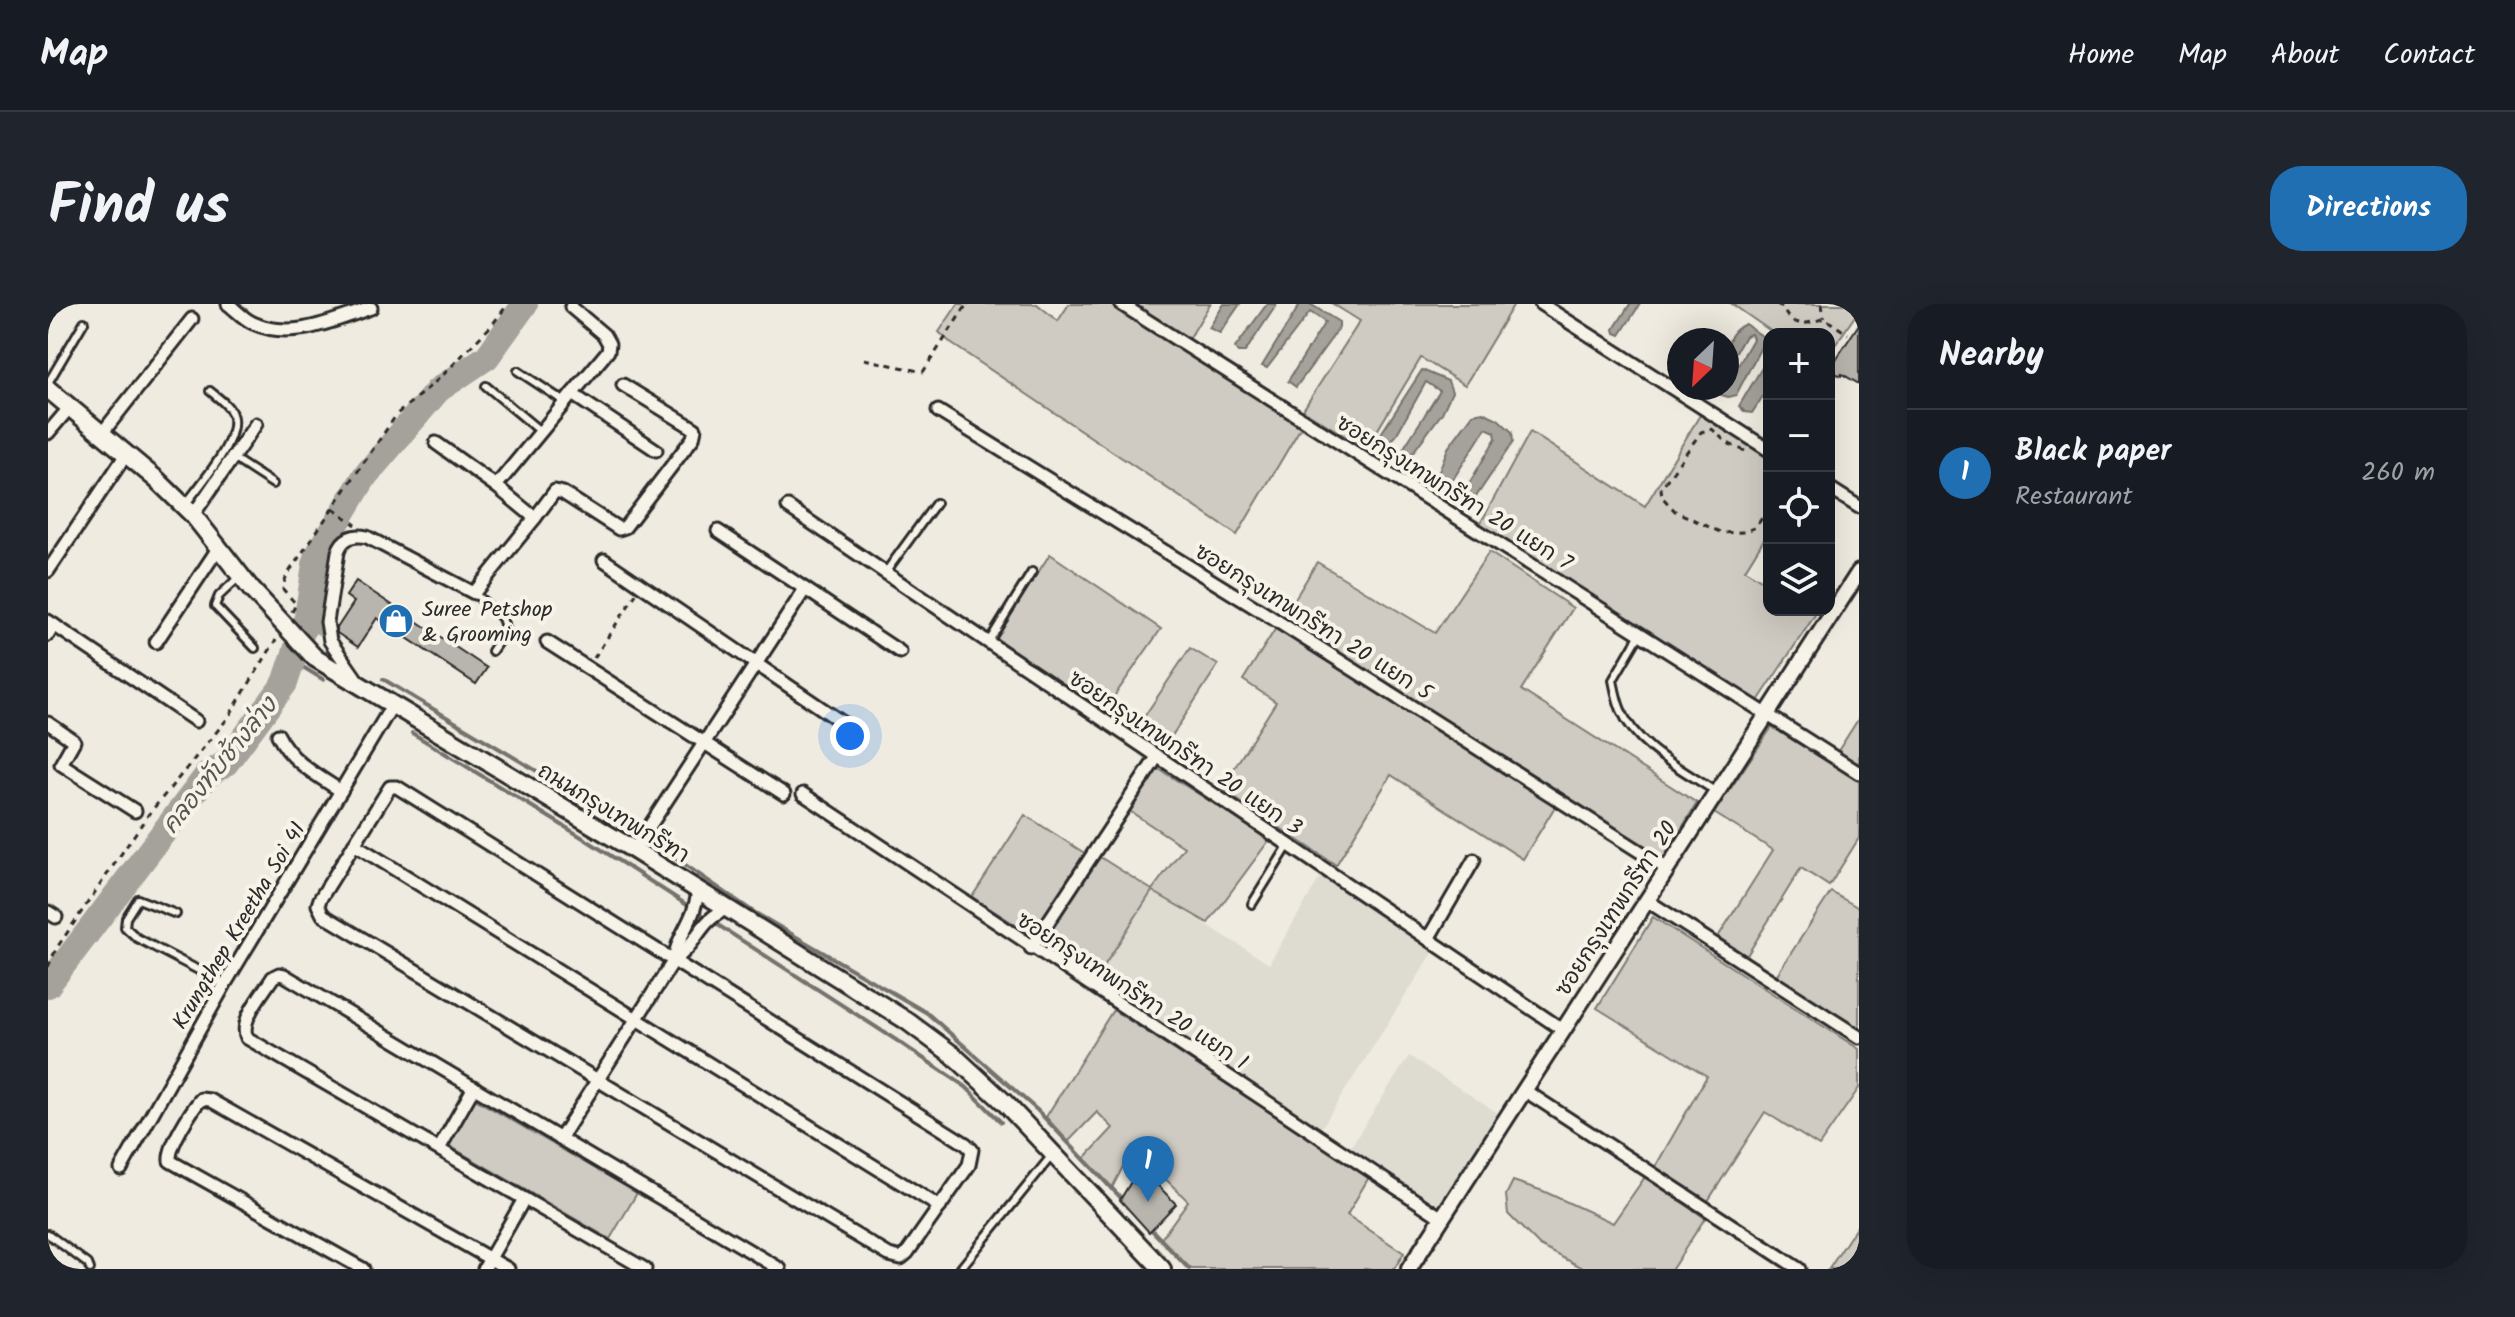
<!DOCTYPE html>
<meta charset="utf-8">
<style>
:root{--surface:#171b24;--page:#20242c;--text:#f1f3f6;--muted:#9ea1a6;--line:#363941;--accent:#1f6fb2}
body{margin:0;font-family:Kalam,"Playpen Sans Thai",sans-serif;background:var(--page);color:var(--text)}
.controls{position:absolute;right:24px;top:24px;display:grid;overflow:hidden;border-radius:16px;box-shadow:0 8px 32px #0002}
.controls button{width:72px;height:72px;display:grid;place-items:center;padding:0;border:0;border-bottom:2px solid var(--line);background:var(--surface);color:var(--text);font:40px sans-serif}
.compass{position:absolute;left:1619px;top:24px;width:72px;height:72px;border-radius:50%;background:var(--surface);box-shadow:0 8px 32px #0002;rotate:205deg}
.you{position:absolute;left:802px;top:432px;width:28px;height:28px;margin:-20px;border:6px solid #fff;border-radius:50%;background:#1a73e8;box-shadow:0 0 0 12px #1a73e833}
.badge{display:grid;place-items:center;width:52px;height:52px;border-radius:50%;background:var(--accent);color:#fff;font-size:26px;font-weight:700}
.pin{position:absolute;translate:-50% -66px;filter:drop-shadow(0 2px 4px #0008)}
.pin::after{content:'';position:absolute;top:42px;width:28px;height:24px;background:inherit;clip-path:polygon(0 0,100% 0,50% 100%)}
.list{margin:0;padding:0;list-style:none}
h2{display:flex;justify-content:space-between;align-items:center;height:104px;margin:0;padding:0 32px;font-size:34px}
h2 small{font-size:26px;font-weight:400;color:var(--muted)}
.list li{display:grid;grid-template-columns:52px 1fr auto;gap:24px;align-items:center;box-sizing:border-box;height:128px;padding:0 32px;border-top:2px solid var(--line)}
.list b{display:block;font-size:30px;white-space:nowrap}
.list p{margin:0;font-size:26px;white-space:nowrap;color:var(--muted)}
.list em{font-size:26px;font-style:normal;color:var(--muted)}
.icon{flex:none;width:44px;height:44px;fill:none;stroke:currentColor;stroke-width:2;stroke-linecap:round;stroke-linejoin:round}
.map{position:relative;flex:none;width:1811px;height:965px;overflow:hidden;border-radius:32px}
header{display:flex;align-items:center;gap:48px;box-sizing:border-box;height:112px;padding:0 40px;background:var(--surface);border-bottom:2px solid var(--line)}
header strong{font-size:38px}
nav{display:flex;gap:44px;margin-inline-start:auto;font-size:28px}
.intro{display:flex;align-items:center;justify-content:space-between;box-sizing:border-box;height:192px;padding:0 48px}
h1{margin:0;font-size:56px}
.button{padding:20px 36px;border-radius:32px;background:var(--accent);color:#fff;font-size:28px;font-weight:700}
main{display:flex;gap:48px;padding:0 48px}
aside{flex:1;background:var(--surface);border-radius:32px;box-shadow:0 8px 32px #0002}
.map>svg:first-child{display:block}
.built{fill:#dedbd1}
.green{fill:#cfcbc2;stroke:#7d7b76;stroke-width:2}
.water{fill:#a4a29a;stroke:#74726e;stroke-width:2}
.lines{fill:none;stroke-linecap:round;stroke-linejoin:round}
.stream{stroke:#74726e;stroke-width:4}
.canal{stroke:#a4a29a;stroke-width:14}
.river{stroke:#a4a29a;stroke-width:26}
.building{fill:#b8b5ae;stroke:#2b2b2b;stroke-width:2}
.service-casing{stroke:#2b2b2b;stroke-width:12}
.minor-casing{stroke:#2b2b2b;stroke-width:17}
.tertiary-casing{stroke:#2b2b2b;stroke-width:20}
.secondary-casing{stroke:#2b2b2b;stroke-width:22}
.path{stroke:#2b2b2b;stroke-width:3;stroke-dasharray:6 6;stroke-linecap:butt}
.service{stroke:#f7f3e8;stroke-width:6}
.minor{stroke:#f7f3e8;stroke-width:11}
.tertiary{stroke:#f7f3e8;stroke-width:14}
.secondary{stroke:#f7f3e8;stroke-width:16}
.labels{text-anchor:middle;stroke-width:8;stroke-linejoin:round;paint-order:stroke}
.street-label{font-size:22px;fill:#2b2b2b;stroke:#f7f3e8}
.poi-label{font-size:22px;fill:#2b2b2b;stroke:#f7f3e8;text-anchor:start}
.water-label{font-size:24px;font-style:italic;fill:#555552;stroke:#f7f3e8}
</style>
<header>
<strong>Map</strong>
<nav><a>Home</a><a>Map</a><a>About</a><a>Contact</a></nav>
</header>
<div class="intro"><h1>Find us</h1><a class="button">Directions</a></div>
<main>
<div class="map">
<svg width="1811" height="965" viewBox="0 0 1811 965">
<rect width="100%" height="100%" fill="#efebe0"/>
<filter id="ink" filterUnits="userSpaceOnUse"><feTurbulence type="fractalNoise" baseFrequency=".0125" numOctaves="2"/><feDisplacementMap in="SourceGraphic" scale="16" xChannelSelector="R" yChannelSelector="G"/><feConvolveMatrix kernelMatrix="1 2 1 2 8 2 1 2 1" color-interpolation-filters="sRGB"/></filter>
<g filter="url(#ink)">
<!-- built -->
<g class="built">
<path d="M1274 570 1386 647 1272 826 1047 676 1104 586 1221 660Z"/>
<path d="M1361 752 1450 809 1391 901 1302 844Z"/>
</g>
<!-- green -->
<g class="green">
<path d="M910 0H989L1010 17 1021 0H1063L1253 123 1189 231 904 40 891 28Z"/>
<path d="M1087 0H1162L1141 35Z"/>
<path d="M1285 0H1466L1417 81 1373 54 1318 145 1255 106 1312 17Z"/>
<path d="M1684 0H1811V6L1781 50V30H1727Z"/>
<path d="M1652 111 1721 154V227L1697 266 1721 281V306H1760L1767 311 1710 397 1432 220 1482 128 1597 202Z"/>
<path d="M1441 248 1525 304 1473 386 1649 499 1615 555 1236 313 1269 258 1387 329Z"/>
<path d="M1002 250 1113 325 1053 411 945 338Z"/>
<path d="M1228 324 1508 501 1475 555 1343 471 1288 561 1173 485 1228 398 1195 376Z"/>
<path d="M1142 344 1170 361 1112 450 1084 431Z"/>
<path d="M1811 414V461L1790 447Z"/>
<path d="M1724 423 1811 477V534L1781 582 1753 564 1698 653 1670 633 1725 546 1666 509Z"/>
<path d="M1109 464 1222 535 1160 619 1104 587 1047 676 992 639 1052 553 1104 586 1136 543 1080 506Z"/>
<path d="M977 511 1038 550 985 632 924 593Z"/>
<path d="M1783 588 1811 604V724L1728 672Z"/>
<path d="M1605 613 1811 745V784L1771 842 1717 808 1658 900 1606 865 1659 772 1549 704Z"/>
<path d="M1065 706 1321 873 1299 911 1356 949 1346 965H1143L1113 935 1140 897 1085 843 1063 886 1036 855 1065 824 1049 808 1020 838 998 813Z"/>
<path d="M427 795 589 889 562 935 400 841Z"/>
<path d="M1597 873 1657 914 1624 965H1537L1492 942 1460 910 1458 891 1465 877 1495 887 1565 919Z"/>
<path d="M1811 919V965H1781Z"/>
</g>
<!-- water -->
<g class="water">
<path d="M1176 0H1192L1172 29 1161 24Z"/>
<path d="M1219 0H1229L1197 48H1190L1187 44Z"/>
<path d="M1248 0H1262L1291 18V24L1248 83 1240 77 1277 18 1262 8 1219 64 1214 62 1251 2Z"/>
<path d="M1582 0H1592L1572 31 1567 29 1566 25Z"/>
<path d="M1697 20 1721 37V43H1713L1688 91 1680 93 1673 91 1705 35 1703 30 1697 32 1679 63C1679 43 1678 29 1697 20Z"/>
<path d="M1721 52V83L1704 109 1697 108 1691 102Z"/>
<path d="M1374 66 1400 77 1404 88 1394 109 1360 155 1354 152 1355 145 1392 87 1378 78 1347 133 1339 139 1332 140 1329 136Z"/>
<path d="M1435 108 1450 115 1464 128 1465 138 1425 197 1417 195 1416 188 1448 134 1447 128 1438 124 1402 180 1392 178 1389 172 1400 144 1425 110Z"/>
</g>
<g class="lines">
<!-- stream -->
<g class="stream">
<path d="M245 357 276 376"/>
<path d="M335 375 579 521 704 607 879 709 989 806 1076 897"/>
<path d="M364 429 540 537 848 736 918 783 953 818"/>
<path d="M1101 923 1141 965"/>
</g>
<!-- canal -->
<path class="canal" d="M259 313 272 324"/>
<!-- river -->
<path class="river" d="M0 681 159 471 178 459 237 379 259 313 268 254 317 172 390 86 439 53 477 0"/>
</g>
<!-- building -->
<g class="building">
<path d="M1811 20V80L1794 70 1793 72 1781 66Z"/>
<path d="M308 277 439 364 428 380 329 314 310 343 289 329V324L306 298 298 292Z"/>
<path d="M1092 863 1128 900 1101 928 1072 896Z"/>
</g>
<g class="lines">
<defs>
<g id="service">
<path d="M470 67 517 98"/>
<path d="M0 79 36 18"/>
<path d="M438 82 492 127"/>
<path d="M185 154 225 180"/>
<path d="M138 200C153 179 193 135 184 110 181 101 169 93 162 87"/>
<path d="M837 269 888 199"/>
<path d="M191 273 171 292 167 302 207 344"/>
<path d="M426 289 454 314 458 326 444 347"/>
<path d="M1592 330 1565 376C1567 386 1569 397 1573 406 1589 444 1636 466 1668 488"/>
<path d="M940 339 984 268"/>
<path d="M1204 600 1240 542"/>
<path d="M128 610 90 595 78 614 77 623 89 634 177 680"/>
<path d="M0 930 40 960 42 965"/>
<path d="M912 965 1005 850"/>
</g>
<g id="minor">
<path d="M180 0C188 6 196 15 205 19 244 37 286 16 323 4"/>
<path d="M1073 0 1811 469"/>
<path d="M1493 0 1721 146"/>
<path d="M523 3 556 31 561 40 560 47 524 90"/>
<path d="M890 107 1221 312 1618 564"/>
<path d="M55 128 144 15"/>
<path d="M0 129 22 103"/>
<path d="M388 139 448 182"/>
<path d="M1781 184 1811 203"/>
<path d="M740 203 1515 726"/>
<path d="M145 211 208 120"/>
<path d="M487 214 507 187 515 189 571 225 577 223 645 134 647 125 575 81"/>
<path d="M670 227 852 348"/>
<path d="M556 256 798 421"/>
<path d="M0 267 79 149"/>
<path d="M0 317 148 417"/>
<path d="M0 331 6 321"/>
<path d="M108 338 171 243"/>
<path d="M499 338 736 490"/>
<path d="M309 376 282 337 279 318 290 248C294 234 306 230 319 233L426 289 487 214 448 182 524 90 608 146"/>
<path d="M0 419 26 437 13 460 87 507"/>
<path d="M230 431C242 457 270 472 293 487"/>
<path d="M342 483H349L918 840 924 846 921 861 859 949 853 954 841 951 275 611 270 601 272 595Z"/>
<path d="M755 490 1394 914"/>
<path d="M306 540 892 903"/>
<path d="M586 546 757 285"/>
<path d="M1598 596 1811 733"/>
<path d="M0 608 8 613"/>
<path d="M1380 635 1426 556"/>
<path d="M983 644 1109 453"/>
<path d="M626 656C651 639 649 618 680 604"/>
<path d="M1476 786 1751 965"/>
<path d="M512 835 626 656C630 628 648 616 650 585"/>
<path d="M391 845 426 783"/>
<path d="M73 865 177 680 345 400"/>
<path d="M315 965 122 857C120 842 143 807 153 795L162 796 460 965"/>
<path d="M436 965 476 895"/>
<path d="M597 965 199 734C190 717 216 688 225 673L231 670 236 671 732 965"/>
</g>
<path id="tertiary" d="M1361 965 1811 268"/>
<path id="secondary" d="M0 85 108 175 145 211 203 285 267 354 586 546 859 717 905 751 957 799 1114 965"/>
</defs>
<!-- service casing -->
<use href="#service" class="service-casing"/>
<!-- minor casing -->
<use href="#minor" class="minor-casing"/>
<!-- tertiary casing -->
<use href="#tertiary" class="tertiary-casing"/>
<!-- secondary casing -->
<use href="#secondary" class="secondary-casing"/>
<!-- path -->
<g class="path">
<path d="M1729 0C1736 4 1737 11 1742 15 1753 23 1765 18 1776 14L1800 30"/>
<path d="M1774 0 1776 14"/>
<path d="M816 55 875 68 919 0"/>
<path d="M1697 147 1679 139 1664 125 1653 128 1613 184 1614 193 1627 207 1674 229 1696 228 1708 223 1721 203"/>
<path d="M285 204 308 221"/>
<path d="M244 308 248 300 234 284 239 271 349 110 393 73 444 21 460 0"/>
<path d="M546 354 588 290"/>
<path d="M0 663 8 645 100 511 180 414 228 336"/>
</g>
<!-- service -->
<use href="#service" class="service"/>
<!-- minor -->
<use href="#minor" class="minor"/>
<!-- tertiary -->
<use href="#tertiary" class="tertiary"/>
<!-- secondary -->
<use href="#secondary" class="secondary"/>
</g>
</g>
<!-- icons -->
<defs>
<symbol id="shop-disc" viewBox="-11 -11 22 22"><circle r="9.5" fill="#1f6fb2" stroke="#f7f3e8"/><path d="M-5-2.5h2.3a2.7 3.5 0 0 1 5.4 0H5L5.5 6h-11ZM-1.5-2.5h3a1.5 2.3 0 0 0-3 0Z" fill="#fff"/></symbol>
</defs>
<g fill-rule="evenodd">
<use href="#shop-disc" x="328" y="297" width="40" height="40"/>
</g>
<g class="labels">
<!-- street labels -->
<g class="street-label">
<text transform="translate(1407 188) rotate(32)" y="8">ซอยกรุงเทพกรีฑา 20 แยก 7</text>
<text transform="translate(1266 317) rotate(32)" y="8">ซอยกรุงเทพกรีฑา 20 แยก 5</text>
<text transform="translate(1138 448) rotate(34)" y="8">ซอยกรุงเทพกรีฑา 20 แยก 3</text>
<text transform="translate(566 508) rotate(31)" y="8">ถนนกรุงเทพกรีฑา</text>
<text transform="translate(1567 604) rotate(-57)" y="8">ซอยกรุงเทพกรีฑา 20</text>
<text transform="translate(190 621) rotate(-59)" y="8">Krungthep Kreetha Soi 41</text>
<text transform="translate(1085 686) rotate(33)" y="8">ซอยกรุงเทพกรีฑา 20 แยก 1</text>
</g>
<!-- poi labels -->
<g class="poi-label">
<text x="374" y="312">Suree Petshop<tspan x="374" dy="25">&amp; Grooming</tspan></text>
</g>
<!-- water labels -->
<g class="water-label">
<text transform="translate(171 461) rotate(-51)" y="8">คลองทับช้างล่าง</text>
</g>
</g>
</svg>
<div class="controls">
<button>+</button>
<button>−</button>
<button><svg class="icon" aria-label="locate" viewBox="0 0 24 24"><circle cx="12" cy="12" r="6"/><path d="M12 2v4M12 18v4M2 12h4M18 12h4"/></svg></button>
<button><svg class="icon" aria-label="layers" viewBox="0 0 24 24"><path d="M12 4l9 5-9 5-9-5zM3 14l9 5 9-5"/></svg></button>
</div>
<svg class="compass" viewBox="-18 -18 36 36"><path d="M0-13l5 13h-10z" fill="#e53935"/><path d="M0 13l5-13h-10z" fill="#9ea1a6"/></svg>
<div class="you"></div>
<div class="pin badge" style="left:1100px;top:898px">1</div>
</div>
<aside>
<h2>Nearby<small></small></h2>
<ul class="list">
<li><span class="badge">1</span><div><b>Black paper</b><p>Restaurant</p></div><em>260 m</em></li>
</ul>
</aside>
</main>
